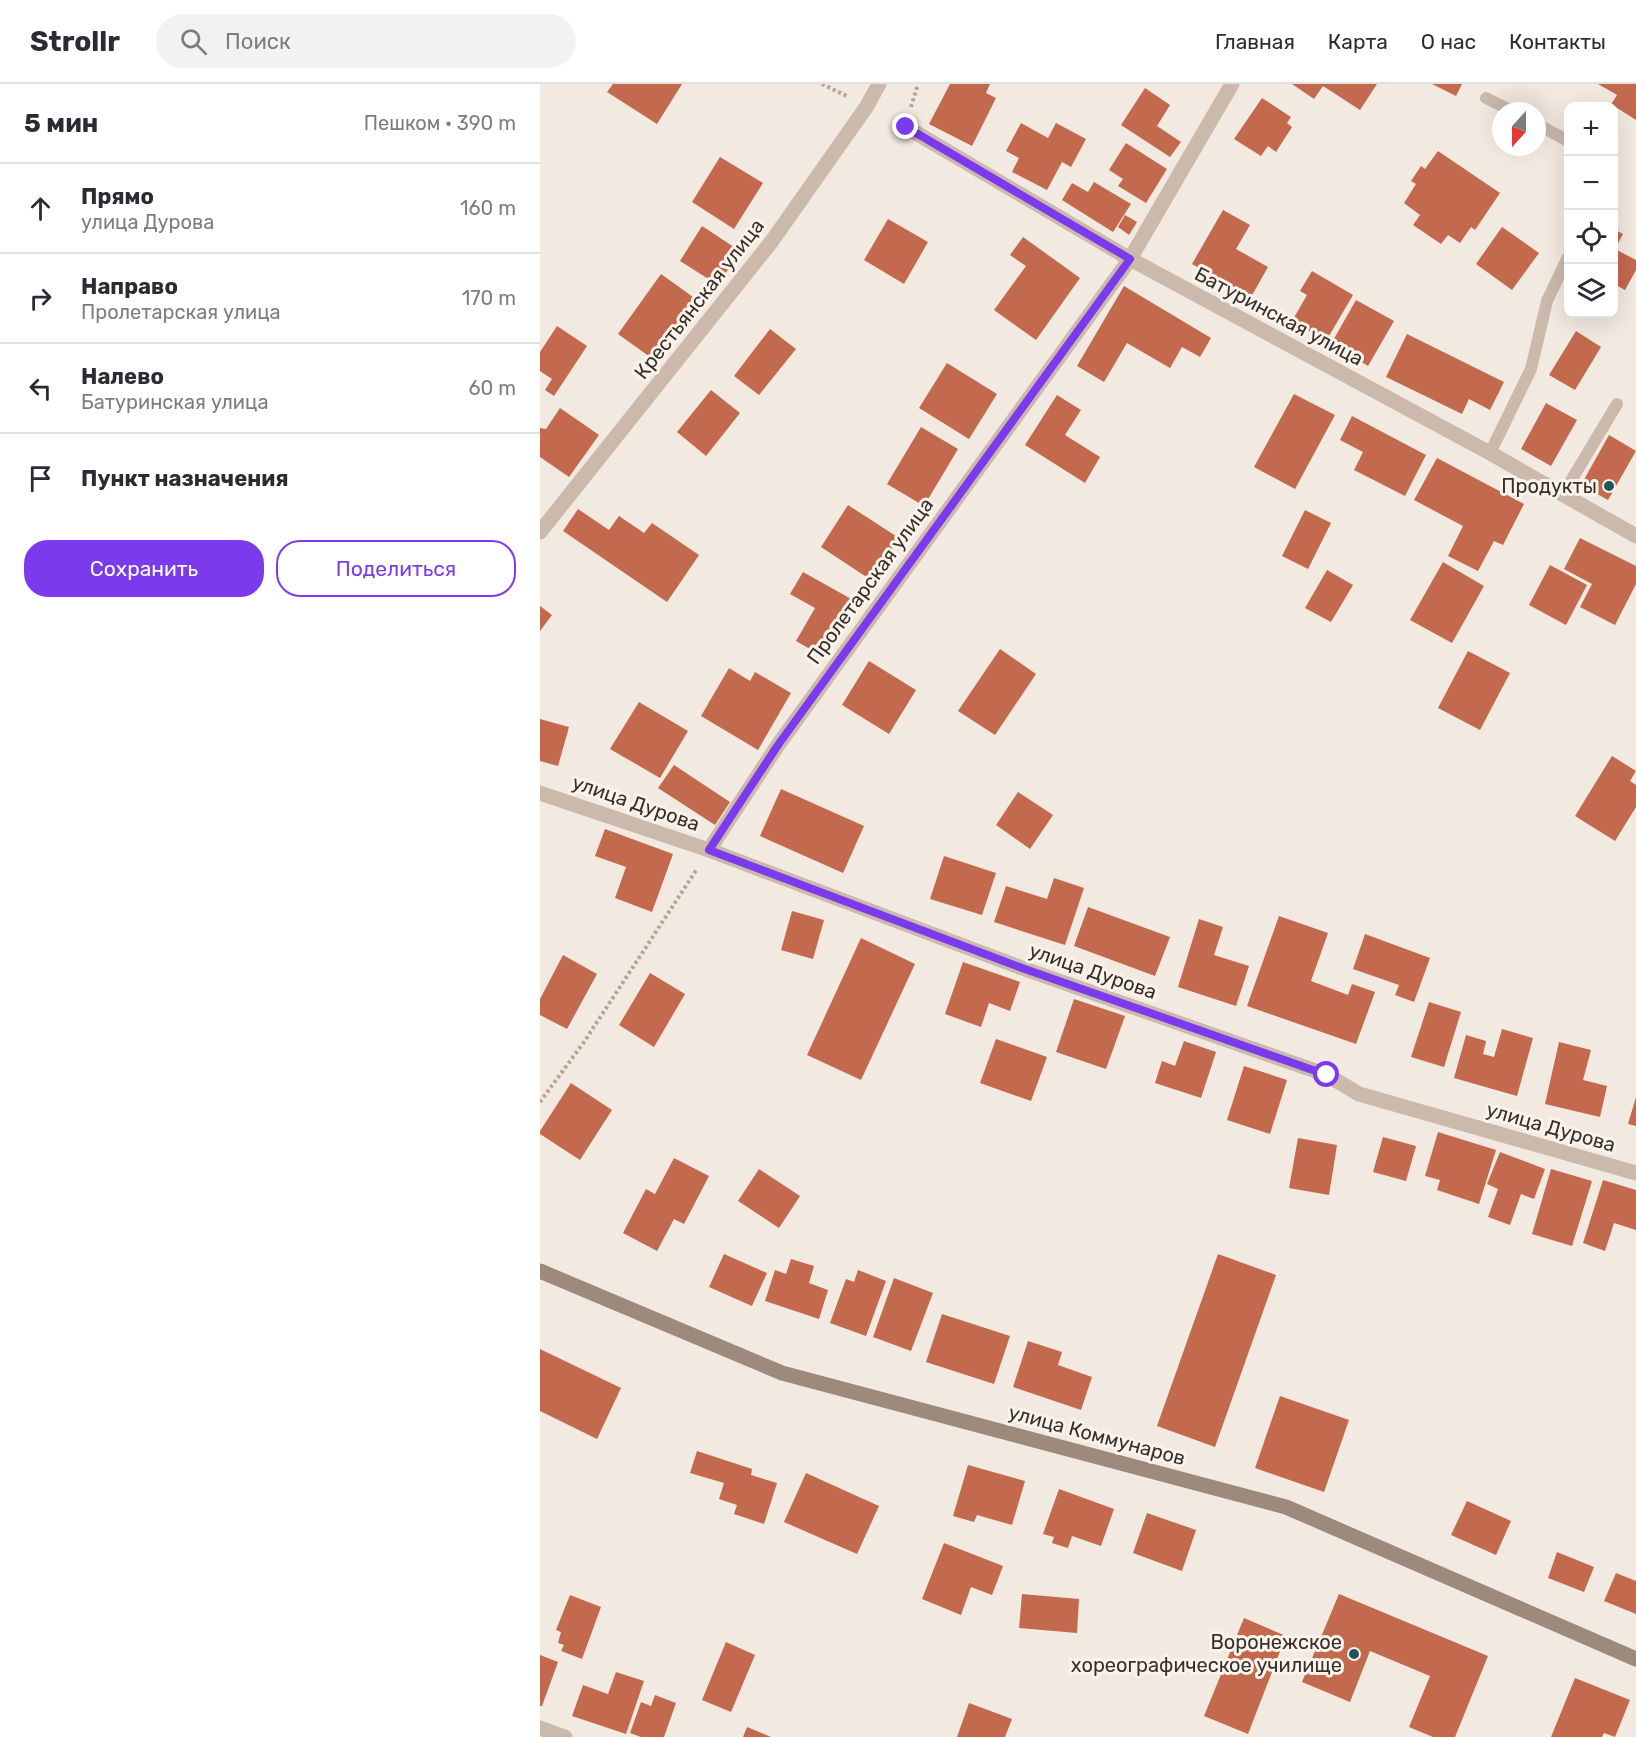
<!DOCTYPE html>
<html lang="ru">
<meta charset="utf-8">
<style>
:root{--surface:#fff;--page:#f2f2f3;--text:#2b2b33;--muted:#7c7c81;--line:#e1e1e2;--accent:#7c3aed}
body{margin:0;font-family:Rubik,sans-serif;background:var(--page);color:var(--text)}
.controls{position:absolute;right:18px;top:18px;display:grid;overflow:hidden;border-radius:12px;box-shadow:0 6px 24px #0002}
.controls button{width:54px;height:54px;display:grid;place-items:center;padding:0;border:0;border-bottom:2px solid var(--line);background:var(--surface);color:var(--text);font:30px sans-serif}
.compass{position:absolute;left:952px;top:18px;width:54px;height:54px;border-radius:50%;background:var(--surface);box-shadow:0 6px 24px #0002;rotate:201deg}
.stop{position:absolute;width:18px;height:18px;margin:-14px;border:4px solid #7c3aed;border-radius:50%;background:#fff}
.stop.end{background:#7c3aed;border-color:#fff;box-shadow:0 2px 6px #0008}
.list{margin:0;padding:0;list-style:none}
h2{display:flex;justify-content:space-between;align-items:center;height:78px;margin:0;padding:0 24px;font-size:26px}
h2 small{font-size:20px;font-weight:400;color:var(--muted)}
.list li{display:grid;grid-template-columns:39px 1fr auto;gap:18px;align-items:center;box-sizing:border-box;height:90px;padding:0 24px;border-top:2px solid var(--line)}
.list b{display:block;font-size:22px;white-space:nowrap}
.list p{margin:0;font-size:20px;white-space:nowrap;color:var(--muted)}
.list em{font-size:20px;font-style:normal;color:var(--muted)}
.actions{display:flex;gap:12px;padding:18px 24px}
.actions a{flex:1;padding:14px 0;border:2px solid var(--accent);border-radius:24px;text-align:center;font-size:21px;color:var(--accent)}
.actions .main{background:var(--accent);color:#fff}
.icon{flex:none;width:33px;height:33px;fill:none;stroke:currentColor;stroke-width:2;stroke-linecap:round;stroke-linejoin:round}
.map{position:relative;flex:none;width:1096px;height:1653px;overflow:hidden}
header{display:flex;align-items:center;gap:36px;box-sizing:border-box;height:84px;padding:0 30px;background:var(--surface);border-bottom:2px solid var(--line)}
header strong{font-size:28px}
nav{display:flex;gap:33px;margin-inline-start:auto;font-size:21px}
.search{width:420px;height:54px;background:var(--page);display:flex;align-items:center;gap:15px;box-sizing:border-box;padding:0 21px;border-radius:33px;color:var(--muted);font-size:22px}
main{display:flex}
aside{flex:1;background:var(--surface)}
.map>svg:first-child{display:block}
.building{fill:#c3694e}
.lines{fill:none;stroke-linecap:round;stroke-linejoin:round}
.path{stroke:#b6a396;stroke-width:4;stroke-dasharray:3 3;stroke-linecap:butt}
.lane{stroke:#cbb9ab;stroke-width:12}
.street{stroke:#cbb9ab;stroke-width:15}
.secondary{stroke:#9e897d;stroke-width:15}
.route{stroke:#7c3aed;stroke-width:8}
.poi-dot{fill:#215659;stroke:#faf3ec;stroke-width:2}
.labels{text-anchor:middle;stroke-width:6;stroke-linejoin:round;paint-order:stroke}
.street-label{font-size:20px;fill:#392f2a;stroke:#faf3ec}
.poi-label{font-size:20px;fill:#392f2a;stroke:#faf3ec;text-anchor:end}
</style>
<header>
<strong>Strollr</strong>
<div class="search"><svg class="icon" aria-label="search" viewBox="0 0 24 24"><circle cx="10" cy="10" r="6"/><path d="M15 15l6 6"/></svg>Поиск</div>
<nav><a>Главная</a><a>Карта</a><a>О нас</a><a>Контакты</a></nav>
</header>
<main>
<aside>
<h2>5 мин<small>Пешком · 390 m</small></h2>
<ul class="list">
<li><svg class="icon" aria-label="ahead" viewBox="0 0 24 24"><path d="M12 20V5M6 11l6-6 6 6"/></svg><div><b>Прямо</b><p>улица Дурова</p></div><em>160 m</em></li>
<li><svg class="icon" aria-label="right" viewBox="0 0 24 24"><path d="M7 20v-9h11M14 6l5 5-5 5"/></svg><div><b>Направо</b><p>Пролетарская улица</p></div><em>170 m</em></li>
<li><svg class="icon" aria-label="left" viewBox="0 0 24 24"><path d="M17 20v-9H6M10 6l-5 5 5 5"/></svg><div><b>Налево</b><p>Батуринская улица</p></div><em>60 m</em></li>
<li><svg class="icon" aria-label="arrive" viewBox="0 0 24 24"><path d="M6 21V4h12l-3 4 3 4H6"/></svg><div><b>Пункт назначения</b></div></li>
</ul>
<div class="actions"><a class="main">Сохранить</a><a>Поделиться</a></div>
</aside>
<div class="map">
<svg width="1096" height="1653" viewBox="0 0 1096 1653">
<rect width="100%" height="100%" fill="#f2e9e0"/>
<!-- building -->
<g class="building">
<path d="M73 0H142L117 40 67 8Z"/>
<path d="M410 0H450L446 9 456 14 432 62 389 40Z"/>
<path d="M752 0H837L820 26 783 2 774 15Z"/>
<path d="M892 0H922L916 12Z"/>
<path d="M1058 0H1096V36L1074 22H1070L1077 11Z"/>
<path d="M605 4 630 21 617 42 641 58 630 73 581 41Z"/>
<path d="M722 14 751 33 747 39 752 43 736 68 728 62 721 72 694 55Z"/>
<path d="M481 39 508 54 516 39 546 55 531 83 522 78 507 106 472 88 479 74 466 67Z"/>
<path d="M586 59 627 85 606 119 578 102 583 95 569 86Z"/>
<path d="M898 67 960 109 935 146 931 143 920 159 908 151 901 160 873 141 880 131 864 119 876 100 871 97 881 82 885 85Z"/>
<path d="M180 73 223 99 194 145 152 118Z"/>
<path d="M554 98 591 120 573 148 522 116 532 99 548 108Z"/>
<path d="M683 126 710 141 696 165 728 183 711 213 652 180Z"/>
<path d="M585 131 597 138 589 151 578 143Z"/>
<path d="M348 135 388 158 364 200 324 176Z"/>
<path d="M162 142 200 167 178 201 140 177Z"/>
<path d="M962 143 999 169 972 206 936 180Z"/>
<path d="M1074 145 1083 150 1075 165 1096 176V186L1085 206 1074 200Z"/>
<path d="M483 153 540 194 496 256 454 226 486 182 470 171Z"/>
<path d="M772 187 813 211 786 257 752 237 767 211 760 207Z"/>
<path d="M121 190 160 218 117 278 78 250Z"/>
<path d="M584 202 671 254 660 273 642 263 630 284 587 259 564 298 537 282Z"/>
<path d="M816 216 854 237 828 282 791 260Z"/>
<path d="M17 242 47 262 14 312 5 306 12 295 0 287V268Z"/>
<path d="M230 245 256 265 219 311 194 292Z"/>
<path d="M1036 247 1061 263 1035 306 1009 291Z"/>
<path d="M867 250 964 298 950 326 929 315 922 330 846 293Z"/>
<path d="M407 279 457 310 429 355 379 324Z"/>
<path d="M171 306 200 329 166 372 137 348Z"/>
<path d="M754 310 795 331 755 405 714 383Z"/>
<path d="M517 311 541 326 525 351 560 373 545 399 485 361Z"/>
<path d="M1006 319 1037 336 1011 382 981 365Z"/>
<path d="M20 324 59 351 29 393 0 373V344L6 345Z"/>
<path d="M812 332 886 371 865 412 814 386 823 368 800 356Z"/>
<path d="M381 343 418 365 384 422 347 400Z"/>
<path d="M1069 351 1096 367 1068 416 1041 401Z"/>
<path d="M897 374 984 420 963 461 954 457 938 487 908 472 923 442 874 416Z"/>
<path d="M308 421 359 454 331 496 281 463Z"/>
<path d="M38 425 69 446 79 432 104 449 112 439 159 471 127 518 23 447Z"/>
<path d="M765 426 791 439 768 485 742 472Z"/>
<path d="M1040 454 1096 482V500L1075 541 1040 523 1052 500 1024 485Z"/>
<path d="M903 478 944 502 912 559 870 536Z"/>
<path d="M1010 481 1047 501 1026 541 989 521Z"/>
<path d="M787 486 813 501 791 538 765 524Z"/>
<path d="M263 488 313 516 282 572 256 557 275 524 250 510Z"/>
<path d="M0 522 12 531 0 547Z"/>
<path d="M460 565 496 590 455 651 418 627Z"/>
<path d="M928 567 970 589 940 646 898 624Z"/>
<path d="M329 577 376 606 349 650 302 621Z"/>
<path d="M189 584 210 597 215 588 251 609 218 666 161 632Z"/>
<path d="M99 618 148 647 120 694 70 665Z"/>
<path d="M0 635 29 643 18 682 0 677Z"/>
<path d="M1072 672 1096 687 1090 697 1096 701V723L1075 757 1035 732Z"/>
<path d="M134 681 190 718 175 741 118 704Z"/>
<path d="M241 705 324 742 303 789 220 752Z"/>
<path d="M478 708 513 731 490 765 456 741Z"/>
<path d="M65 745 133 770 112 828 75 814 86 783 55 772Z"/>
<path d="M404 772 456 789 442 831 390 815Z"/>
<path d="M514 794 544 804 525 861 454 838 466 802 507 815Z"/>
<path d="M548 823 630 853 615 892 534 862Z"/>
<path d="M252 827 284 836 273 875 241 866Z"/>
<path d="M739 832 788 849 771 897 808 911 812 900 835 908 816 960 707 922Z"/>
<path d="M659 835 683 843 674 871 709 882 696 922 638 903Z"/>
<path d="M825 850 890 874 874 918 855 911 859 901 813 885Z"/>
<path d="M321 854 375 880 321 996 267 971Z"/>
<path d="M23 871 57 890 27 945 0 931V915Z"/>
<path d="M423 878 480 898 470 927 449 919 441 943 405 930Z"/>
<path d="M110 889 145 910 114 963 79 941Z"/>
<path d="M534 915 585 932 566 985 516 968Z"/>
<path d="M889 918 921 928 904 983 871 973Z"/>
<path d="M962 945 993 954 977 1012 914 994 926 951 946 957 943 970 954 973Z"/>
<path d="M456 955 507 973 491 1017 440 999Z"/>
<path d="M644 957 676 968 661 1014 615 999 622 977 635 982Z"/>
<path d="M1019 958 1051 966 1043 996 1067 1002 1060 1033 1005 1020Z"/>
<path d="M704 982 747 996 730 1050 687 1036Z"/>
<path d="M31 999 72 1026 40 1076 0 1050V1047Z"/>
<path d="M1096 1013V1042L1088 1040Z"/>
<path d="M898 1048 956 1066 939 1120 897 1106 900 1096 885 1092Z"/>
<path d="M843 1053 876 1062 866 1097 833 1088Z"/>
<path d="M758 1054 797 1061 789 1111 749 1104Z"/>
<path d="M960 1068 1005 1085 994 1115 981 1110 970 1141 948 1133 958 1105 947 1100Z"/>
<path d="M134 1074 169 1092 144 1140 134 1135 117 1167 83 1149 106 1105 115 1110Z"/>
<path d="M219 1085 260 1112 239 1144 198 1117Z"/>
<path d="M1011 1085 1052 1097 1032 1162 992 1150Z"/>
<path d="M1063 1096 1096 1106V1146L1074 1139 1065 1167 1043 1159Z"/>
<path d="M184 1170 227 1189 212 1222 169 1203Z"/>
<path d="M678 1170 736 1191 675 1363 617 1342Z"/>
<path d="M251 1175 274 1182 269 1199 288 1206 279 1235 225 1217 235 1186 246 1190Z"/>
<path d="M318 1186 346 1197 326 1252 290 1239 306 1195 314 1198Z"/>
<path d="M354 1194 393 1209 371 1267 333 1253Z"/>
<path d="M402 1230 470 1252 454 1300 386 1278Z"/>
<path d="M488 1257 522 1268 518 1281 552 1293 541 1326 473 1303Z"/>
<path d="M0 1265 81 1304 57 1355 0 1327Z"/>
<path d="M740 1312 809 1336 784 1408 715 1384Z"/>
<path d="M157 1367 212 1385 211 1391 237 1399 224 1440 194 1430 197 1421 179 1415 184 1399 150 1389Z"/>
<path d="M428 1381 485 1397 472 1441 437 1431 434 1438 413 1432Z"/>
<path d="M266 1389 339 1422 317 1470 244 1438Z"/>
<path d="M519 1405 574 1425 561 1462 532 1452 528 1464 512 1459 514 1453 503 1450Z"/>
<path d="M927 1417 971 1437 956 1471 911 1451Z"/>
<path d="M607 1429 656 1446 642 1487 593 1469Z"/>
<path d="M404 1459 463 1482 452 1511 431 1503 421 1531 382 1515Z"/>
<path d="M1017 1468 1054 1483 1044 1508 1008 1494Z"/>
<path d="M1076 1489 1096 1497V1530L1064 1517Z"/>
<path d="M482 1510 539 1515 537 1549 479 1544Z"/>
<path d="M799 1510 948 1572 915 1653H893L869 1643 890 1592 830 1567 810 1618 762 1598Z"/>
<path d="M30 1511 61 1523 42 1575 21 1567 24 1561 18 1559 21 1548 16 1546Z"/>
<path d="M704 1534 746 1552 708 1650 664 1632Z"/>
<path d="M186 1558 215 1571 191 1628 162 1616Z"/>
<path d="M0 1571 18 1578 2 1622H0Z"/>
<path d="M76 1588 104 1597 86 1650 32 1632 43 1601 68 1610Z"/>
<path d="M1035 1594 1090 1616 1075 1653 1064 1649 1062 1653H1011Z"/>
<path d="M115 1611 136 1619 124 1653H101L90 1649 101 1618 111 1622Z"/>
<path d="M429 1619 472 1635 465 1653H417Z"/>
<path d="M207 1643 231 1653H203Z"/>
</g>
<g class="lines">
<!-- path -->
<g class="path">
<path d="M282 0 309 13"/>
<path d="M371 23 378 0"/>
<path d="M0 1018 44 958 157 785"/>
</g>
<!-- lane -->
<g class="lane">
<path d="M946 14 972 27"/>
<path d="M997 40 1028 57"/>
<path d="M950 369 991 285 1007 217 1028 173"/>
<path d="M1023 410 1077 320"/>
</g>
<!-- street -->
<g class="street">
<path d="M366 43 590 175 950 369 1096 452"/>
<path d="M0 448 232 157 327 22 339 0"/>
<path d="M0 709 169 766 482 884 787 991 819 1010 1096 1089"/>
<path d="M169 766 238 661 590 175 692 0"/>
<path d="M0 1644 25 1653"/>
</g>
<!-- secondary -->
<path class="secondary" d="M0 1187 242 1289 746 1423 1096 1575"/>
</g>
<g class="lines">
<!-- route -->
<path class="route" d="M366 43 590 175 238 661 169 766 482 884 787 991"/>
</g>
<!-- markers -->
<g class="poi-dot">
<circle cx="1069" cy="402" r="6"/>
<circle cx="814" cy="1570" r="6"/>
</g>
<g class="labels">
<!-- street labels -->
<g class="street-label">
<text transform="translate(159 215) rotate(-52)" y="7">Крестьянская улица</text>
<text transform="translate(739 232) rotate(28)" y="7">Батуринская улица</text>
<text transform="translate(330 497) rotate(-54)" y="7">Пролетарская улица</text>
<text transform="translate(96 719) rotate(19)" y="7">улица Дурова</text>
<text transform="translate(553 887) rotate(19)" y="7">улица Дурова</text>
<text transform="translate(1011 1043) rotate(16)" y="7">улица Дурова</text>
<text transform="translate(557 1351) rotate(15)" y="7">улица Коммунаров</text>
</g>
<!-- poi labels -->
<g class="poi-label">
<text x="1057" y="409">Продукты</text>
<text x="802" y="1565">Воронежское<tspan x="802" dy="23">хореографическое училище</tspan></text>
</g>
</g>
</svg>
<div class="controls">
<button>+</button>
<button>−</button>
<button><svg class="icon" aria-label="locate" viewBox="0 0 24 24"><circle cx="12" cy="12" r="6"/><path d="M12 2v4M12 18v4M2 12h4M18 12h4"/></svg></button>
<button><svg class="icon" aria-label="layers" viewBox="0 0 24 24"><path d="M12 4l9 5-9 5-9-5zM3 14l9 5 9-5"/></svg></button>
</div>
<svg class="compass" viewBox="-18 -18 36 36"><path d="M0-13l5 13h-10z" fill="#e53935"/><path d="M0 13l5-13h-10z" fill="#7c7c81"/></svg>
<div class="stop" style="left:787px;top:991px"></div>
<div class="stop end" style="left:366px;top:43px"></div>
</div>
</main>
